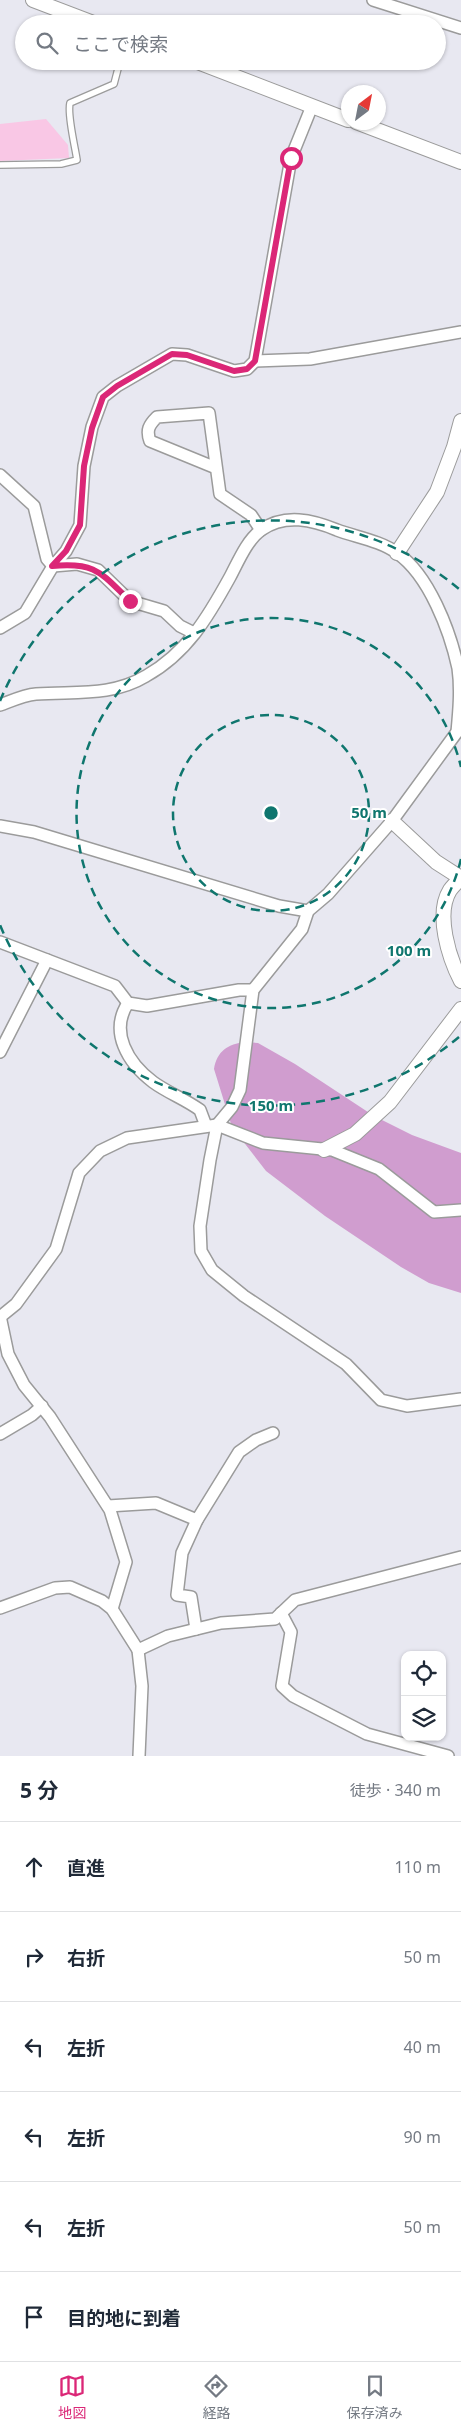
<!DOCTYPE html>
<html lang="ja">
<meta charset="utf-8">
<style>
:root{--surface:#fff;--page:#f2f2f3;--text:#1f2937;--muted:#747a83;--line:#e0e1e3;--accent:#db2777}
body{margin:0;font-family:"Noto Sans","Noto Sans JP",sans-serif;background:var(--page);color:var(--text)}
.controls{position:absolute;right:15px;bottom:15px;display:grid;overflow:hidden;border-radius:10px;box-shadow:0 1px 4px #0004}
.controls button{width:45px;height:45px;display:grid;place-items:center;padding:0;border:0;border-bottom:1px solid var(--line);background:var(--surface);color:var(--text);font:25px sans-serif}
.compass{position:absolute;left:341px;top:85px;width:45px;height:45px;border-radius:50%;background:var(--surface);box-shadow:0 1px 4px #0004;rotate:32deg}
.stop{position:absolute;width:15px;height:15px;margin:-11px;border:4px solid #db2777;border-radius:50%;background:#fff}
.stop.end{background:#db2777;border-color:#fff;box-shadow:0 1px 5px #0008}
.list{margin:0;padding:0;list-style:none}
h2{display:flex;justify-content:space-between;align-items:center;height:65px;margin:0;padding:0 20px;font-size:21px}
h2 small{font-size:16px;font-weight:400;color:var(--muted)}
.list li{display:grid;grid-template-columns:32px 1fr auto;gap:15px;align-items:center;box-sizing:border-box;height:90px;padding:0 20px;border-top:1px solid var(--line)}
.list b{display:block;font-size:19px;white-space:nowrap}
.list em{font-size:16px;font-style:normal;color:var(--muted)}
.icon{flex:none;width:28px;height:28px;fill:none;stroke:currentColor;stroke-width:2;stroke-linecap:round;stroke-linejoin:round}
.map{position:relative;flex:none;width:461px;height:1756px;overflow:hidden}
.search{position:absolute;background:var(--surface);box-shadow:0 1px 4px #0004;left:15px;right:15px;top:15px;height:55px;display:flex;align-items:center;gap:12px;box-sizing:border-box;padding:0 18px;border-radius:28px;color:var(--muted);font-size:19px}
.sheet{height:605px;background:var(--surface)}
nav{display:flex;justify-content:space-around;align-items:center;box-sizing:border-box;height:70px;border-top:1px solid var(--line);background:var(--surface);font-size:14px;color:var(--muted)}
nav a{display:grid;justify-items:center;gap:2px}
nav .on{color:var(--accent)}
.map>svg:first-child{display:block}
.forest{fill:#d09dcf}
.park{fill:#f9c7e5}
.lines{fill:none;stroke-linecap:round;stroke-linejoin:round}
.service-casing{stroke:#9b9b9b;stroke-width:8}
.minor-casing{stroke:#9b9b9b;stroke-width:14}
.tertiary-casing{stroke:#9b9b9b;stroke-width:16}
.service{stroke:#fff;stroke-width:5.5}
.minor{stroke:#fff;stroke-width:11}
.tertiary{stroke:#fff;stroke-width:14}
.route{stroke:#db2777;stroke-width:6}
.ring{fill:none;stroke:#0f766e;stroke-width:2.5;stroke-dasharray:9 6}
.centre{fill:#0f766e;stroke:#fff;stroke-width:2.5}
.ring-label{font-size:15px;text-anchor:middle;font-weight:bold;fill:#0f766e;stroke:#fff;stroke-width:4;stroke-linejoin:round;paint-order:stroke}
</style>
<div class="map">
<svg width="461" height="1756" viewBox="0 0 461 1756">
<rect width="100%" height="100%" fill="#e8e8f1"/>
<!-- forest -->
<path class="forest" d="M245 1042 258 1043 295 1064 374 1116 412 1135 461 1153V1293L429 1283 401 1267 325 1216 266 1171 232 1127 214 1069C217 1051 228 1044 245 1042Z"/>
<!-- park -->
<path class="park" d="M46 119 68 145 69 158 0 161V124Z"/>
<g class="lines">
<defs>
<path id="service" d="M0 165 61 164 77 160C75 146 67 115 70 103L114 84 120 61"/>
<g id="minor">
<path d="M373 0 461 28"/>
<path d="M255 361 310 359 461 332"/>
<path d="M216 468 150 441C146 430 149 425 157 417L209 413 220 494 251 515 261 530"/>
<path d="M0 475 34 506 47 559 53 566"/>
<path d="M53 566 77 564 98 570 130 601 164 611 180 626 194 633"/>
<path d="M0 628 25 613 53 566 66 551 80 525 84 466 92 427 103 397 117 386 172 354 187 355 234 371 247 369 255 361 291 158 312 106"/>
<path d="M0 705C11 701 24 695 36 694 75 691 111 697 146 676 187 653 208 617 230 577 238 562 247 540 261 530 285 513 313 520 337 530 356 537 381 541 397 553 429 575 450 631 458 668 461 689 459 711 457 732"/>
<path d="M461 729 457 732 392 821 328 894 308 911 302 929 253 990 240 1090 232 1107 217 1125 210 1160 200 1226 201 1251 212 1270 244 1296 346 1364 381 1400 407 1406 461 1399"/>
<path d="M0 826 34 832 279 906 308 911"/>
<path d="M0 942 115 986 128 1003 147 1006 239 990H253"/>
<path d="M128 1003C109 1032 128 1063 153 1082 168 1093 185 1099 200 1110L206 1126"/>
<path d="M0 1052 47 960"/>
<path d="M0 1316 8 1354 24 1385 50 1417 110 1510 126 1562 112 1609"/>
<path d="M0 1317 16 1304 56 1249 79 1173 100 1151 127 1138 217 1125 263 1143 332 1150 379 1169 434 1212 461 1210"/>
<path d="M0 1434 32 1415 42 1406"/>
<path d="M108 1506 156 1503 197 1520"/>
<path d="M0 1608 55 1588 70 1587 102 1601 112 1609 138 1650 142 1686 139 1756"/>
<path d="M281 1613 291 1632 282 1686 293 1696 367 1734 448 1756"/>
<path d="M196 1629 191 1597 177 1595 182 1553 197 1520 239 1452 256 1440 273 1433"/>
<path d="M138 1650 168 1636 221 1623 275 1619 295 1600 461 1557"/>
</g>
<g id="tertiary">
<path d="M33 0 96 24"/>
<path d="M195 61 348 120"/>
<path d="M356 122 461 162"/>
<path d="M397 553 437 492 454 447 461 421"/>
<path d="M392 821 436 862 461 878"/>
<path d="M461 878C457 882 453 886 450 890 435 914 449 958 461 981"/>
<path d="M324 1150 355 1134 390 1102 461 1009"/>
</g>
</defs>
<!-- service casing -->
<use href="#service" class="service-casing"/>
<!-- minor casing -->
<use href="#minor" class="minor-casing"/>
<!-- tertiary casing -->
<use href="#tertiary" class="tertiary-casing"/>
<!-- service -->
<use href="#service" class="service"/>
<!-- minor -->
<use href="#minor" class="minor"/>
<!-- tertiary -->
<use href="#tertiary" class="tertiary"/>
</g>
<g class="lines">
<!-- route -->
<path class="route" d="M130 601C100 572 96 562 52 566L66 551 80 525 84 466 92 428 103 397 117 386 172 354 187 355 234 371 247 369 255 361 291 158"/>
</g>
<!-- distance rings -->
<g class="ring">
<circle cx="271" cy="813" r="98"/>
<path d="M461 859A195 195 0 1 1 461 767"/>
<path d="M459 1037A293 293 0 0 1 0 925M0 701A293 293 0 0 1 459 589"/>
</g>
<circle cx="271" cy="813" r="8" class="centre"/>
<g class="ring-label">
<text x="369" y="818">50 m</text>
<text x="409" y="956">100 m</text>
<text x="271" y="1111">150 m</text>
</g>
</svg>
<div class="controls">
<button><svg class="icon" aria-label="locate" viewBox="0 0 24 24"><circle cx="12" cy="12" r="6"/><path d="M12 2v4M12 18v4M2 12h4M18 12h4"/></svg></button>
<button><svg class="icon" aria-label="layers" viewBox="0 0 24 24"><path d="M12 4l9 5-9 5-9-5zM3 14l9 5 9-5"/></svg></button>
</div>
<svg class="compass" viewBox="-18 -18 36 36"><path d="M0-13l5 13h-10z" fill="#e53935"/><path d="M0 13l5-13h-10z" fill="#747a83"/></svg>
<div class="stop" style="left:291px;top:158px"></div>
<div class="stop end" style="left:130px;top:601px"></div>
<div class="search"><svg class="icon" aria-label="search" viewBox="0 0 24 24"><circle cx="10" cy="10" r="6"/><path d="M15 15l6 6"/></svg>ここで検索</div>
</div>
<section class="sheet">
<h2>5 分<small>徒歩 · 340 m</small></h2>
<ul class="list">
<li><svg class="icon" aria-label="ahead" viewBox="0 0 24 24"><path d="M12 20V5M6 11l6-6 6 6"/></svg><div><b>直進</b></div><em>110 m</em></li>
<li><svg class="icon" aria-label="right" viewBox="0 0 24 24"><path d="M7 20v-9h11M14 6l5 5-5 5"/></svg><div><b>右折</b></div><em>50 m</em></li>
<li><svg class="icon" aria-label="left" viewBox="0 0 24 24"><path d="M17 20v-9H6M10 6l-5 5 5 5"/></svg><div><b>左折</b></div><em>40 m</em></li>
<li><svg class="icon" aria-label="left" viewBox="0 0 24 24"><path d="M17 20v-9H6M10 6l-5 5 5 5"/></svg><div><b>左折</b></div><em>90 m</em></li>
<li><svg class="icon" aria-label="left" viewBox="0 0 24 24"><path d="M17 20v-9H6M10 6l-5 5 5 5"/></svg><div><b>左折</b></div><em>50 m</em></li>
<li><svg class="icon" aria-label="arrive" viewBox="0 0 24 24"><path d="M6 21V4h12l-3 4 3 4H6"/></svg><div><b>目的地に到着</b></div></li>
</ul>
</section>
<nav>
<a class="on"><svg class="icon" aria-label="map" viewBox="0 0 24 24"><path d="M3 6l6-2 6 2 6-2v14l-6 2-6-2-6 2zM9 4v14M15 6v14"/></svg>地図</a>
<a><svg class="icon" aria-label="directions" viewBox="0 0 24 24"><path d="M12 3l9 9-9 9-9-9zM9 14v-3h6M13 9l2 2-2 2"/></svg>経路</a>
<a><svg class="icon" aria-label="saved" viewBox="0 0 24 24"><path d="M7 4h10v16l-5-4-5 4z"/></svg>保存済み</a>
</nav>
